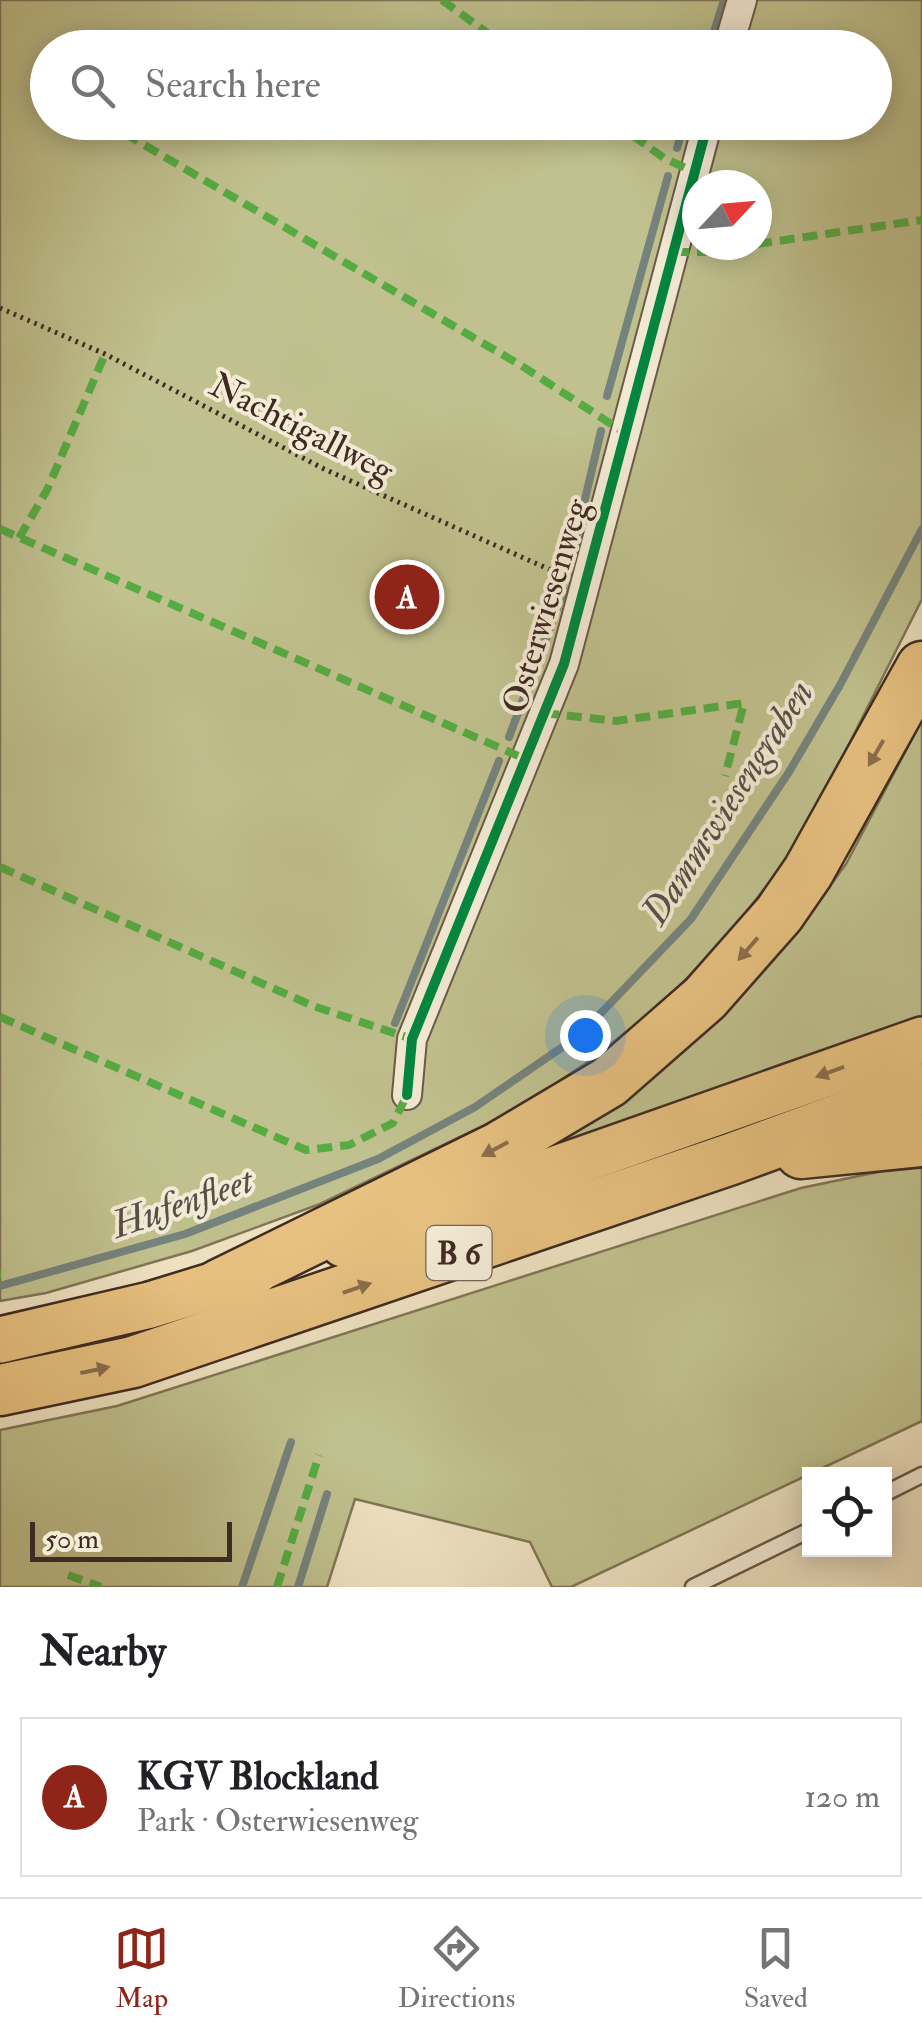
<!DOCTYPE html>
<meta charset="utf-8">
<style>
:root{--surface:#fff;--page:#f6f6f6;--text:#202124;--muted:#757577;--line:#e0e0e0;--accent:#8f2418}
body{margin:0;font-family:"IM FELL Double Pica",serif;background:var(--page);color:var(--text)}
.controls{position:absolute;right:30px;bottom:30px;display:grid;overflow:hidden;border-radius:0px;box-shadow:0 5px 25px #0003}
.controls button{width:90px;height:90px;display:grid;place-items:center;padding:0;border:0;border-bottom:2px solid var(--line);background:var(--surface);color:var(--text);font:50px sans-serif}
.compass{position:absolute;left:682px;top:170px;width:90px;height:90px;border-radius:50%;background:var(--surface);box-shadow:0 5px 25px #0003;rotate:64deg}
.scale{position:absolute;left:30px;bottom:25px;width:202px;box-sizing:border-box;padding-left:10px;border:5px solid #3f2b22;border-top:0;font-size:28px;line-height:35px;white-space:nowrap;color:#3f2b22;-webkit-text-stroke:8px #f4ecd7;paint-order:stroke}
.you{position:absolute;left:585px;top:1035px;width:35px;height:35px;margin:-25px;border:8px solid #fff;border-radius:50%;background:#1a73e8;box-shadow:0 0 0 15px #1a73e833}
.badge{display:grid;place-items:center;width:65px;height:65px;border-radius:50%;background:var(--accent);color:#fff;font-size:32px;font-weight:700}
.pin{position:absolute;translate:-50% -50%;border:5px solid #fff;box-shadow:0 2px 10px #0006}
.list{margin:0;padding:0;list-style:none}
h2{display:flex;justify-content:space-between;align-items:center;height:130px;margin:0;padding:0 40px;font-size:42px}
h2 small{font-size:32px;font-weight:400;color:var(--muted)}
.list li{display:grid;grid-template-columns:65px 1fr auto;gap:30px;align-items:center;box-sizing:border-box;height:160px;margin:0 20px 20px;padding:0 20px;border:2px solid var(--line);border-radius:0px}
.list b{display:block;font-size:38px;white-space:nowrap}
.list p{margin:0;font-size:32px;white-space:nowrap;color:var(--muted)}
.list em{font-size:32px;font-style:normal;color:var(--muted)}
.icon{flex:none;width:55px;height:55px;fill:none;stroke:currentColor;stroke-width:2;stroke-linecap:round;stroke-linejoin:round}
.map{position:relative;flex:none;width:922px;height:1587px;overflow:hidden}
.search{position:absolute;background:var(--surface);box-shadow:0 5px 25px #0003;left:30px;right:30px;top:30px;height:110px;display:flex;align-items:center;gap:25px;box-sizing:border-box;padding:0 35px;border-radius:55px;color:var(--muted);font-size:38px}
.sheet{height:310px;background:var(--surface)}
nav{display:flex;justify-content:space-around;align-items:center;box-sizing:border-box;height:140px;border-top:2px solid var(--line);background:var(--surface);font-size:28px;color:var(--muted)}
nav a{display:grid;justify-items:center;gap:5px}
nav .on{color:var(--accent)}
.map>svg:first-child{display:block}
.green{fill:#c0c18e;stroke:#807658;stroke-width:2.5;fill-rule:evenodd}
.lines{fill:none;stroke-linecap:round;stroke-linejoin:round}
.stream{stroke:#76837d;stroke-width:8}
.service-casing{stroke:#6b594a;stroke-width:19}
.minor-casing{stroke:#6b594a;stroke-width:32}
.trunk-casing{stroke:#3f2b22;stroke-width:50}
.motorway-casing{stroke:#3f2b22;stroke-width:55}
.path{stroke:#3f2b22;stroke-width:5;stroke-dasharray:2.5 5;stroke-linecap:butt}
.service{stroke:#f4ecd7;stroke-width:14}
.minor{stroke:#f4ecd7;stroke-width:28}
.trunk{stroke:#e7c180;stroke-width:45}
.motorway{stroke:#e7c180;stroke-width:50}
.quiet{stroke:#56ab43;stroke-width:8;stroke-dasharray:15 8;stroke-linecap:butt}
.cycleway-casing{stroke:#f4ecd7;stroke-width:16}
.cycleway{stroke:#00873e;stroke-width:10}
.oneway{fill:#8b6e4c}
.labels{text-anchor:middle;stroke-width:8;stroke-linejoin:round;paint-order:stroke}
.shield{fill:#f4ecd7;stroke:#756558;stroke-width:2.5}
.shield-label{font-size:32px;font-weight:bold;fill:#3f2b22}
.street-label{font-size:35px;fill:#3f2b22;stroke:#f4ecd7}
.water-label{font-size:38px;font-style:italic;fill:#565048;stroke:#f4ecd7}
</style>
<div class="map">
<svg width="922" height="1587" viewBox="0 0 922 1587">
<rect width="100%" height="100%" fill="#eee2c1"/>
<filter id="stains"><feTurbulence type="fractalNoise" baseFrequency=".002" numOctaves="4"/><feColorMatrix values="0 0 0 0 .2 0 0 0 0 .09 0 0 0 0 .02 0 0 0 .5 -.17"/></filter>
<radialGradient id="worn" r=".72"><stop offset=".6" stop-color="#630" stop-opacity="0"/><stop offset="1" stop-color="#630" stop-opacity=".3"/></radialGradient>
<!-- green -->
<g class="green">
<path d="M0 0H922V599L832 778 781 867 730 933 665 1001 592 1059 518 1109 320 1204 192 1251 46 1293 0 1301ZM48 48H874V122H48ZM697 185H757V245H697Z"/>
<path d="M922 720V1018L501 1168 708 1021 795 934 846 864Z"/>
<path d="M907 1166H922V1421L571 1587H552L530 1542 355 1499 327 1587H0V1430L117 1406 801 1188Z"/>
</g>
<g class="lines">
<!-- stream -->
<g class="stream">
<path d="M709 48 724 0"/>
<path d="M677 148 685 122"/>
<path d="M607 396 668 176"/>
<path d="M571 559 601 431"/>
<path d="M509 737 564 590"/>
<path d="M395 1023 499 761"/>
<path d="M0 1286 185 1234 378 1159 475 1107 580 1035 691 919 789 772 840 685 922 529"/>
<path d="M242 1587 291 1442"/>
<path d="M298 1587 327 1494"/>
</g>
<defs>
<g id="service">
<path d="M884 1494 922 1475"/>
<path d="M693 1587 810 1530"/>
</g>
<g id="minor">
<path d="M728 48 742 0"/>
<path d="M407 1095 412 1039 564 664 708 122"/>
</g>
<g id="trunk">
<path d="M343 1244 922 1040"/>
<path d="M0 1340 150 1305 254 1273"/>
</g>
<g id="motorway">
<path d="M801 1153 922 1141"/>
<path d="M219 1285 498 1148 609 1082 705 998 779 914 808 872 922 667"/>
<path d="M0 1390 133 1362 731 1159 922 1089"/>
</g>
</defs>
<!-- service casing -->
<use href="#service" class="service-casing"/>
<!-- minor casing -->
<use href="#minor" class="minor-casing"/>
<!-- trunk casing -->
<use href="#trunk" class="trunk-casing"/>
<!-- motorway casing -->
<use href="#motorway" class="motorway-casing"/>
<!-- path -->
<path class="path" d="M0 308 105 354 324 469 562 575"/>
<!-- service -->
<use href="#service" class="service"/>
<!-- minor -->
<use href="#minor" class="minor"/>
<!-- trunk -->
<use href="#trunk" class="trunk"/>
<!-- motorway -->
<use href="#motorway" class="motorway"/>
<!-- quiet -->
<g class="quiet">
<path d="M442 0 508 48"/>
<path d="M37 82 48 88"/>
<path d="M105 122 522 366 625 433"/>
<path d="M614 122 664 158 694 172"/>
<path d="M757 244 922 220"/>
<path d="M674 252H705L750 245"/>
<path d="M0 529 523 758"/>
<path d="M19 538 47 490 105 354"/>
<path d="M544 713 616 721 744 703 725 776"/>
<path d="M0 867 313 1006 412 1039"/>
<path d="M0 1017 306 1150 349 1145 393 1123 407 1095"/>
<path d="M0 1274H1"/>
<path d="M68 1575 101 1587"/>
<path d="M277 1587 319 1455"/>
</g>
<defs>
<path id="cycleway" d="M407 1095 412 1039 564 664 708 122"/>
</defs>
<!-- cycleway casing -->
<use href="#cycleway" class="cycleway-casing"/>
<!-- cycleway -->
<use href="#cycleway" class="cycleway"/>
</g>
<!-- one-way arrows -->
<defs><path id="oneway-solid" d="M-6-.8H1V-3.2L6.5 0L1 3.2V.8H-6Z" transform="scale(2.5)"/></defs>
<g class="oneway">
<use href="#oneway-solid" transform="translate(876 753) rotate(120)"/>
<use href="#oneway-solid" transform="translate(748 949) rotate(131)"/>
<use href="#oneway-solid" transform="translate(830 1072) rotate(160)"/>
<use href="#oneway-solid" transform="translate(495 1149) rotate(152)"/>
<use href="#oneway-solid" transform="translate(357 1288) rotate(-19)"/>
<use href="#oneway-solid" transform="translate(95 1370) rotate(-12)"/>
</g>
<g class="labels">
<!-- shield labels -->
<rect class="shield" x="426.5" y="1226" width="65" height="54" rx="8"/>
<g class="shield-label">
<text x="459" y="1264">B 6</text>
</g>
<!-- street labels -->
<g class="street-label">
<text transform="translate(302 427) rotate(27)" y="12">Nachtigallweg</text>
<text transform="translate(545 606) rotate(-73)" y="12">Osterwiesenweg</text>
</g>
<!-- water labels -->
<g class="water-label">
<text transform="translate(727 802) rotate(-57)" y="13">Dammwiesengraben</text>
<text transform="translate(182 1202) rotate(-19)" y="13">Hufenfleet</text>
</g>
</g>
<rect width="100%" height="100%" filter="url(#stains)"/>
<rect width="100%" height="100%" fill="url(#worn)"/>
</svg>
<div class="controls">
<button><svg class="icon" aria-label="locate" viewBox="0 0 24 24"><circle cx="12" cy="12" r="6"/><path d="M12 2v4M12 18v4M2 12h4M18 12h4"/></svg></button>
</div>
<svg class="compass" viewBox="-18 -18 36 36"><path d="M0-13l5 13h-10z" fill="#e53935"/><path d="M0 13l5-13h-10z" fill="#757577"/></svg>
<div class="scale">50 m</div>
<div class="you"></div>
<div class="pin badge" style="left:407px;top:597px">A</div>
<div class="search"><svg class="icon" aria-label="search" viewBox="0 0 24 24"><circle cx="10" cy="10" r="6"/><path d="M15 15l6 6"/></svg>Search here</div>
</div>
<section class="sheet">
<h2>Nearby<small></small></h2>
<ul class="list">
<li><span class="badge">A</span><div><b>KGV Blockland</b><p>Park · Osterwiesenweg</p></div><em>120 m</em></li>
</ul>
</section>
<nav>
<a class="on"><svg class="icon" aria-label="map" viewBox="0 0 24 24"><path d="M3 6l6-2 6 2 6-2v14l-6 2-6-2-6 2zM9 4v14M15 6v14"/></svg>Map</a>
<a><svg class="icon" aria-label="directions" viewBox="0 0 24 24"><path d="M12 3l9 9-9 9-9-9zM9 14v-3h6M13 9l2 2-2 2"/></svg>Directions</a>
<a><svg class="icon" aria-label="saved" viewBox="0 0 24 24"><path d="M7 4h10v16l-5-4-5 4z"/></svg>Saved</a>
</nav>
